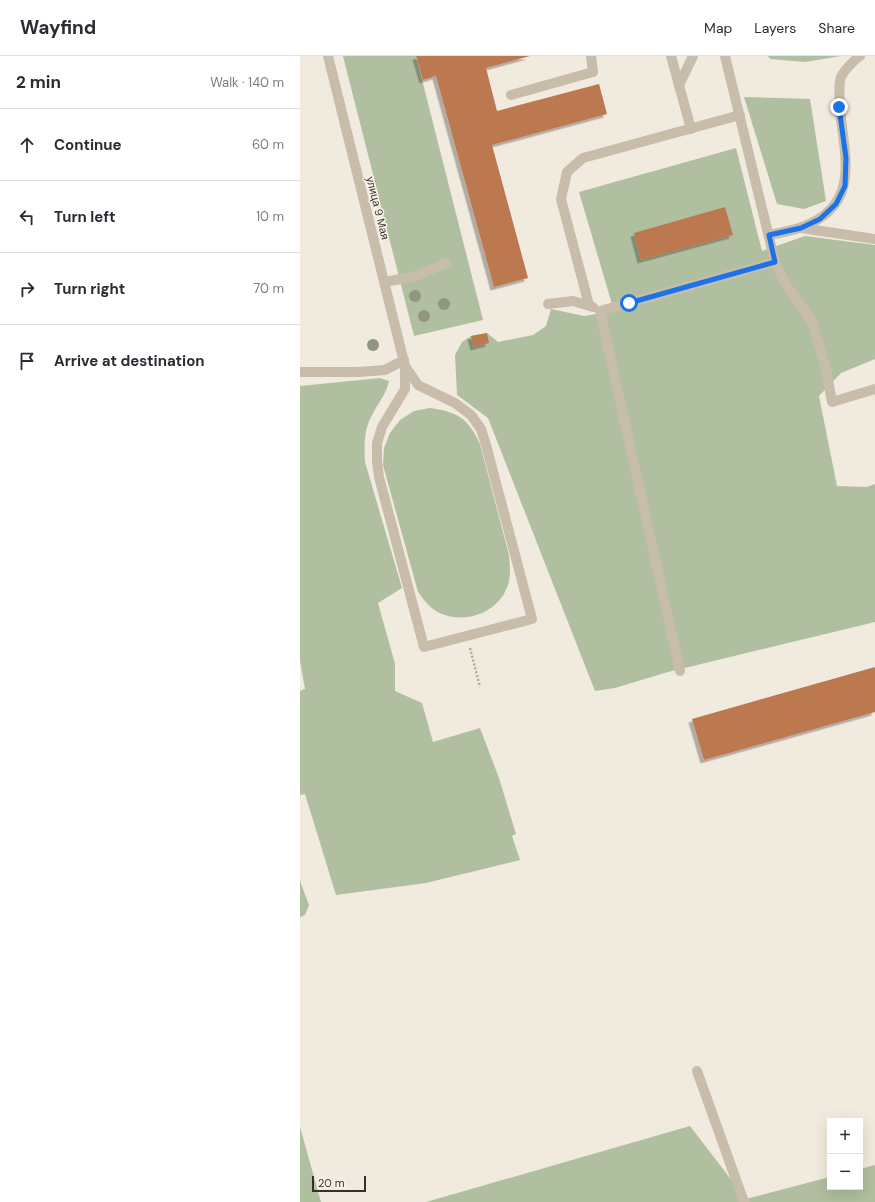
<!DOCTYPE html>
<meta charset="utf-8">
<style>
:root{--surface:#fff;--page:#f2f2f3;--text:#2b2b33;--muted:#7c7c81;--line:#e1e1e2}
body{margin:0;font-family:"DM Sans",sans-serif;background:var(--page);color:var(--text)}
.controls{position:absolute;right:12px;bottom:12px;display:grid;overflow:hidden;border-radius:0px;box-shadow:0 4px 16px #0002}
.controls button{width:36px;height:36px;display:grid;place-items:center;padding:0;border:0;border-bottom:1px solid var(--line);background:var(--surface);color:var(--text);font:20px sans-serif}
.scale{position:absolute;left:12px;bottom:10px;width:54px;box-sizing:border-box;padding-left:4px;border:2px solid #362f2a;border-top:0;font-size:11px;line-height:14px;white-space:nowrap;color:#362f2a;-webkit-text-stroke:3px #f8f4ea;paint-order:stroke}
.stop{position:absolute;width:12px;height:12px;margin:-9px;border:3px solid #1a73e8;border-radius:50%;background:#fff}
.stop.end{background:#1a73e8;border-color:#fff;box-shadow:0 1px 4px #0008}
.list{margin:0;padding:0;list-style:none}
h2{display:flex;justify-content:space-between;align-items:center;height:52px;margin:0;padding:0 16px;font-size:17px}
h2 small{font-size:13px;font-weight:400;color:var(--muted)}
.list li{display:grid;grid-template-columns:26px 1fr auto;gap:12px;align-items:center;box-sizing:border-box;height:72px;padding:0 16px;border-top:1px solid var(--line)}
.list b{display:block;font-size:15px;white-space:nowrap}
.list em{font-size:13px;font-style:normal;color:var(--muted)}
.icon{flex:none;width:22px;height:22px;fill:none;stroke:currentColor;stroke-width:2;stroke-linecap:round;stroke-linejoin:round}
.map{position:relative;flex:none;width:575px;height:1146px;overflow:hidden}
header{display:flex;align-items:center;gap:24px;box-sizing:border-box;height:56px;padding:0 20px;background:var(--surface);border-bottom:1px solid var(--line)}
header strong{font-size:19px}
nav{display:flex;gap:22px;margin-inline-start:auto;font-size:14px}
main{display:flex}
aside{flex:1;background:var(--surface)}
.map>svg:first-child{display:block}
.green{fill:#b0bf9f}
.building{fill:#bc7850;filter:url(#shadow)}
.lines{fill:none;stroke-linecap:round;stroke-linejoin:round}
.path{stroke:#b4a695;stroke-width:2.5;stroke-dasharray:2 2;stroke-linecap:butt}
.lane{stroke:#c8bcab;stroke-width:10}
.street{stroke:#c8bcab;stroke-width:10}
.tree{fill:#90977e}
.route{stroke:#1a73e8;stroke-width:5}
.labels{text-anchor:middle;stroke-width:3;stroke-linejoin:round;paint-order:stroke}
.street-label{font-size:11px;fill:#362f2a;stroke:#f8f4ea}
</style>
<header>
<strong>Wayfind</strong>
<nav><a>Map</a><a>Layers</a><a>Share</a></nav>
</header>
<main>
<aside>
<h2>2 min<small>Walk · 140 m</small></h2>
<ul class="list">
<li><svg class="icon" aria-label="ahead" viewBox="0 0 24 24"><path d="M12 20V5M6 11l6-6 6 6"/></svg><div><b>Continue</b></div><em>60 m</em></li>
<li><svg class="icon" aria-label="left" viewBox="0 0 24 24"><path d="M17 20v-9H6M10 6l-5 5 5 5"/></svg><div><b>Turn left</b></div><em>10 m</em></li>
<li><svg class="icon" aria-label="right" viewBox="0 0 24 24"><path d="M7 20v-9h11M14 6l5 5-5 5"/></svg><div><b>Turn right</b></div><em>70 m</em></li>
<li><svg class="icon" aria-label="arrive" viewBox="0 0 24 24"><path d="M6 21V4h12l-3 4 3 4H6"/></svg><div><b>Arrive at destination</b></div></li>
</ul>
</aside>
<div class="map">
<svg width="575" height="1146" viewBox="0 0 575 1146">
<defs>
<filter id="shadow"><feDropShadow dx="-3.5" dy="3.5" stdDeviation="0" flood-color="#0004"/></filter>
</defs>
<rect width="100%" height="100%" fill="#f1eade"/>
<!-- green -->
<g class="green">
<path d="M43 0H116L183 264 114 280Z"/>
<path d="M468 0H541L505 6 470 3Z"/>
<path d="M444 41 510 43 526 145 504 153 477 148Z"/>
<path d="M436 92 462 195 505 180 575 189V303L541 317 519 340 537 430 567 431 575 428V566L368 616 315 632 295 635 188 362 157 339 155 299 162 286 171 280 187 277 198 286 233 279 246 270 251 253 284 260 314 255 279 136Z"/>
<path d="M80 322 89 325C86 339 78 347 72 359 64 373 64 390 65 406L102 532 78 547 95 608V635L122 647 133 686 180 672 199 722 216 778 212 780 220 804 126 827 36 839 5 738 0 739V635L5 633 0 605V330Z"/>
<path d="M130 352C158 356 168 362 180 388L209 499C210 509 211 519 208 529 199 556 167 568 142 558 131 554 124 544 118 536L83 409 84 392 90 377 100 364 114 355Z"/>
<path d="M0 825 9 849 5 859 0 861Z"/>
<path d="M390 1070 446 1143 530 1121V1131H560V1113L575 1109V1146H126Z"/>
<path d="M0 1071 21 1146H0Z"/>
</g>
<!-- building -->
<g class="building">
<path d="M116 0H230L186 12 197 55 299 28 307 58 192 89 228 222 194 231 136 20 123 24Z"/>
<path d="M425 151 433 179 341 204 334 177Z"/>
<path d="M187 277 189 287 174 291 171 280Z"/>
<path d="M575 611V656L404 704 392 663Z"/>
</g>
<g class="lines">
<!-- path -->
<path class="path" d="M170 592 180 631"/>
<!-- lane -->
<g class="lane">
<path d="M371 0 391 73"/>
<path d="M379 29 393 0"/>
<path d="M211 39 293 16 291 0"/>
<path d="M501 172 575 183"/>
<path d="M469 179C480 177 491 175 502 171 556 151 547 110 541 63 540 55 538 28 541 21 544 14 552 7 557 2L560 0"/>
<path d="M475 206 486 229 512 265 526 313 532 346 575 333"/>
<path d="M85 226 116 220 146 207"/>
<path d="M248 248 273 245 293 251"/>
<path d="M289 249 261 143 267 116 283 102 440 59"/>
<path d="M105 310 118 329 155 347 171 359 181 373 186 389 232 563 124 591 79 421 77 406V387L82 371 105 333Z"/>
<path d="M0 316H58L85 314 104 304"/>
<path d="M380 615 300 255 475 206 425 0"/>
</g>
<!-- street -->
<g class="street">
<path d="M28 0 105 310"/>
<path d="M397 1015 444 1146"/>
</g>
</g>
<!-- trees -->
<g class="tree">
<circle cx="115" cy="240" r="6"/>
<circle cx="144" cy="248" r="6"/>
<circle cx="124" cy="260" r="6"/>
<circle cx="73" cy="289" r="6"/>
</g>
<g class="lines">
<!-- route -->
<path class="route" d="M329 247 475 206 469 179 501 172 520 163 536 148 545 130 546 102 539 51"/>
</g>
<g class="labels">
<!-- street labels -->
<g class="street-label">
<text transform="translate(78 152) rotate(76)" y="4">улица 9 Мая</text>
</g>
</g>
</svg>
<div class="controls">
<button>+</button>
<button>−</button>
</div>
<div class="scale">20 m</div>
<div class="stop" style="left:329px;top:247px"></div>
<div class="stop end" style="left:539px;top:51px"></div>
</div>
</main>
